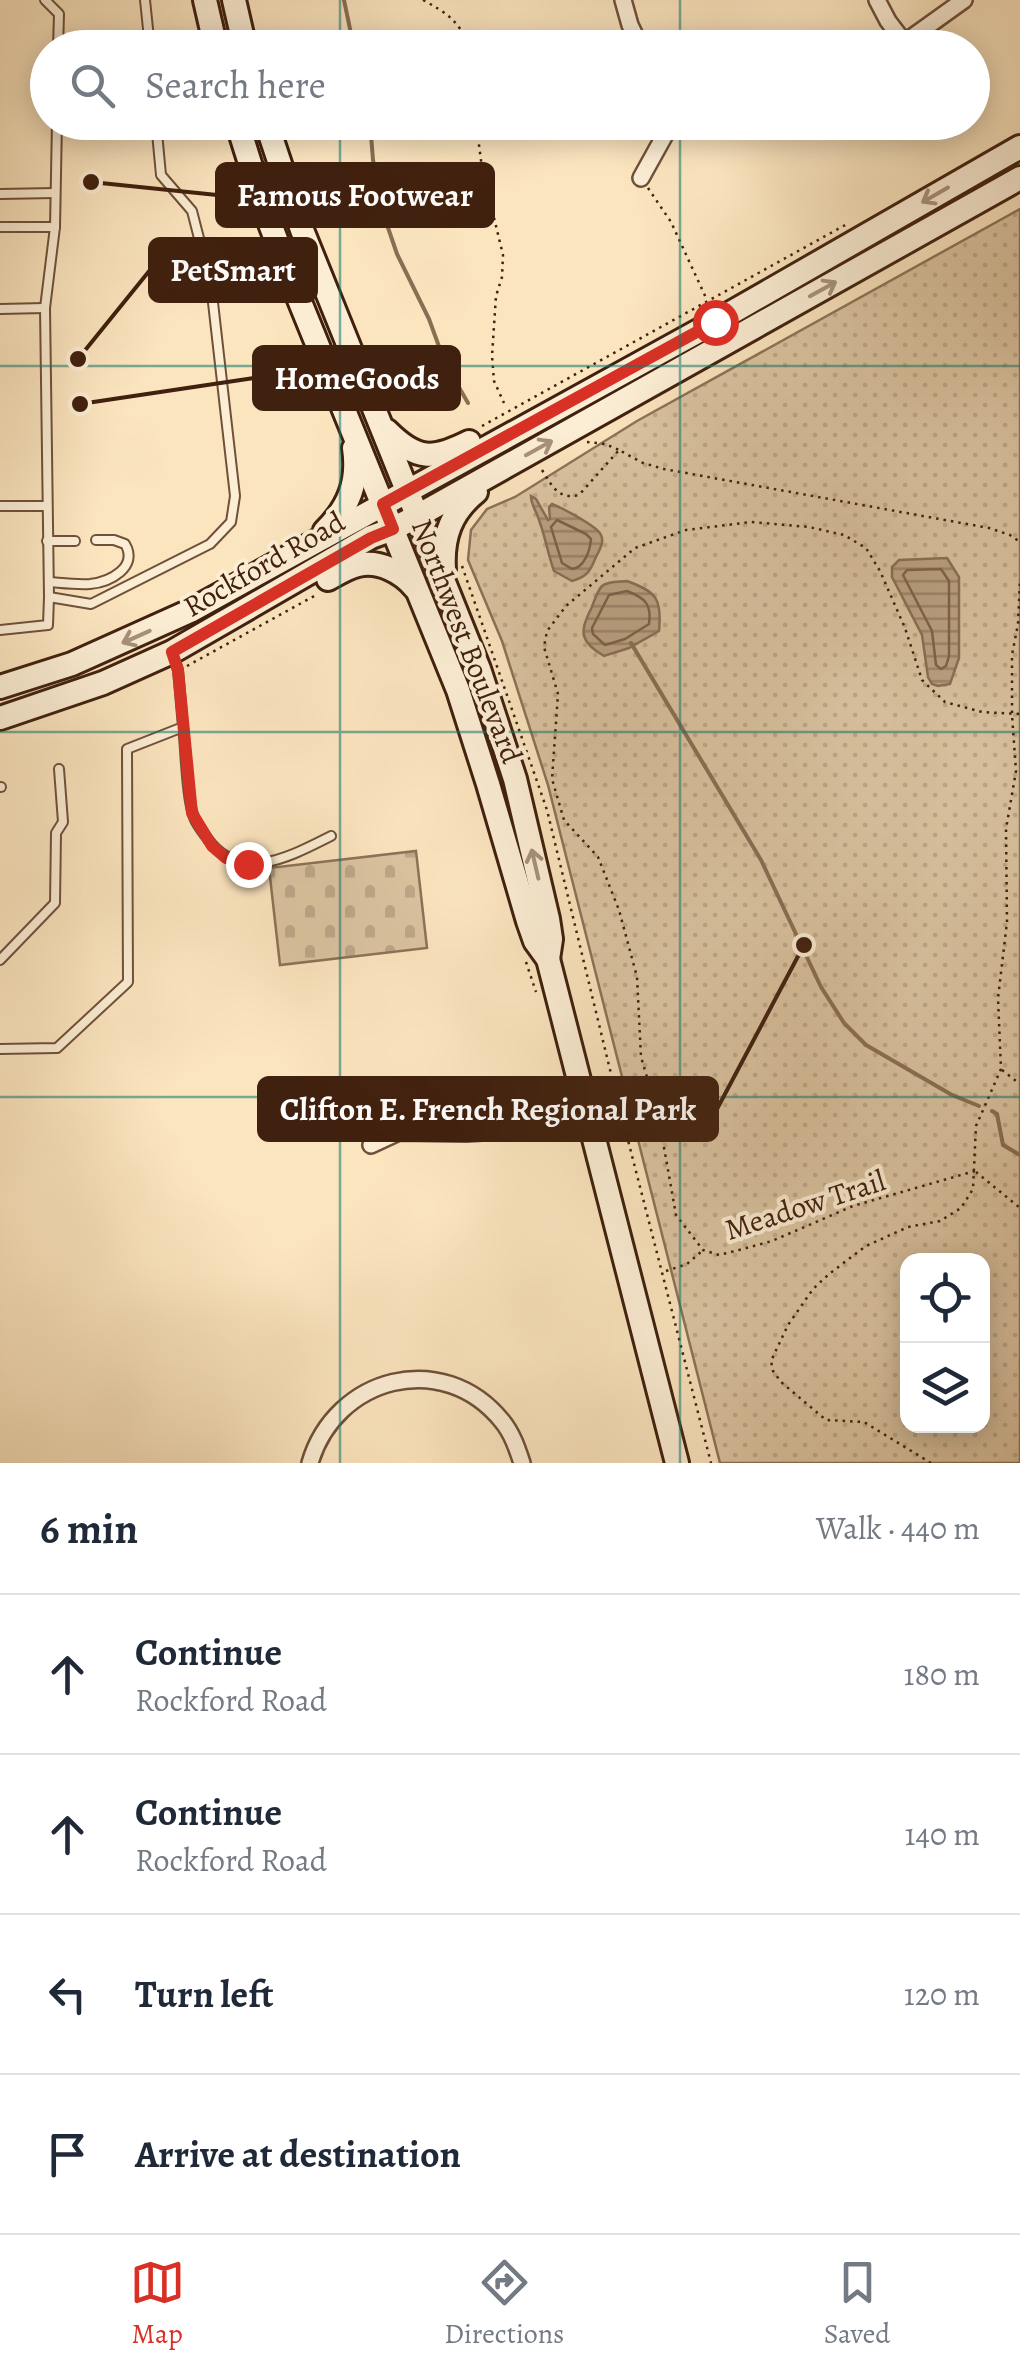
<!DOCTYPE html>
<meta charset="utf-8">
<style>
:root{--surface:#fff;--page:#f6f6f7;--text:#1f2937;--muted:#747a83;--line:#e0e1e3;--accent:#d93025}
body{margin:0;font-family:Alegreya,serif;background:var(--page);color:var(--text)}
.controls{position:absolute;right:30px;bottom:30px;display:grid;overflow:hidden;border-radius:20px;box-shadow:0 5px 25px #0003}
.controls button{width:90px;height:90px;display:grid;place-items:center;padding:0;border:0;border-bottom:2px solid var(--line);background:var(--surface);color:var(--text);font:50px sans-serif}
.stop{position:absolute;width:30px;height:30px;margin:-22px;border:8px solid #d93025;border-radius:50%;background:#fff}
.stop.end{background:#d93025;border-color:#fff;box-shadow:0 2px 10px #0008}
.list{margin:0;padding:0;list-style:none}
h2{display:flex;justify-content:space-between;align-items:center;height:130px;margin:0;padding:0 40px;font-size:42px}
h2 small{font-size:32px;font-weight:400;color:var(--muted)}
.list li{display:grid;grid-template-columns:65px 1fr auto;gap:30px;align-items:center;box-sizing:border-box;height:160px;padding:0 40px;border-top:2px solid var(--line)}
.list b{display:block;font-size:38px;white-space:nowrap}
.list p{margin:0;font-size:32px;white-space:nowrap;color:var(--muted)}
.list em{font-size:32px;font-style:normal;color:var(--muted)}
.icon{flex:none;width:55px;height:55px;fill:none;stroke:currentColor;stroke-width:2;stroke-linecap:round;stroke-linejoin:round}
.map{position:relative;flex:none;width:1020px;height:1463px;overflow:hidden}
.search{position:absolute;background:var(--surface);box-shadow:0 5px 25px #0003;left:30px;right:30px;top:30px;height:110px;display:flex;align-items:center;gap:25px;box-sizing:border-box;padding:0 35px;border-radius:55px;color:var(--muted);font-size:38px}
.sheet{height:770px;background:var(--surface)}
nav{display:flex;justify-content:space-around;align-items:center;box-sizing:border-box;height:140px;border-top:2px solid var(--line);background:var(--surface);font-size:28px;color:var(--muted)}
nav a{display:grid;justify-items:center;gap:5px}
nav .on{color:var(--accent)}
.map>svg:first-child{display:block}
.cemetery{fill:url(#cemetery-stones);stroke:#8e7258;stroke-width:2.5}
.park{fill:url(#park-dots);stroke:#8e7258;stroke-width:2.5;fill-rule:evenodd}
.water{fill:url(#water-rules);stroke:#8a6e54;stroke-width:2.5}
.lines{fill:none;stroke-linecap:round;stroke-linejoin:round}
.shore{stroke:#7e6148;stroke-width:2.5}
.stream{stroke:#8a6e54;stroke-width:4}
.service-casing{stroke:#6f513a;stroke-width:12}
.minor-casing{stroke:#6f513a;stroke-width:20}
.secondary-casing{stroke:#40200e;stroke-width:28}
.path{stroke:#40200e;stroke-width:2.5;stroke-dasharray:2.5 5;stroke-linecap:butt}
.service{stroke:#fceed5;stroke-width:8}
.minor{stroke:#fceed5;stroke-width:15}
.secondary{stroke:#fceed5;stroke-width:22}
.oneway{stroke:#a7917b}
.route{stroke:#d93025;stroke-width:12}
.grid{fill:none;stroke:#0f766e;stroke-width:2.5;stroke-opacity:0.55}
.labels{text-anchor:middle;stroke-width:8;stroke-linejoin:round;paint-order:stroke}
.street-label{font-size:30px;fill:#40200e;stroke:#fceed5}
.leader{fill:none;stroke:#40200e;stroke-width:4}
.callout-dot{fill:#40200e;stroke:#fceed5;stroke-width:4}
.callout{fill:#40200e;stroke:#40200e;stroke-width:4}
.callout-label{font-size:32px;text-anchor:middle;font-weight:bold;fill:#fff}
</style>
<div class="map">
<svg width="1020" height="1463" viewBox="0 0 1020 1463">
<defs>
<pattern id="cemetery-stones" width="16" height="16" patternUnits="userSpaceOnUse" patternTransform="scale(2.5)"><rect width="16" height="16" fill="#dbc4a1"/><path d="M2 7V4a2 2 0 0 1 4 0v3zM10 15v-3a2 2 0 0 1 4 0v3z" fill="#bda889"/></pattern>
<pattern id="park-dots" width="8" height="8" patternUnits="userSpaceOnUse" patternTransform="scale(2.5)"><rect width="8" height="8" fill="#dbc4a1"/><path d="M2 2h.1M6 6h.1" fill="none" stroke="#bda889" stroke-width="1.8" stroke-linecap="round"/></pattern>
<pattern id="water-rules" width="6" height="5" patternUnits="userSpaceOnUse" patternTransform="scale(2.5)"><rect width="6" height="5" fill="#bba283"/><path d="M0 2.5h6" fill="none" stroke="#99846a"/></pattern>
</defs>
<rect width="100%" height="100%" fill="#fbe5bf"/>
<filter id="stains"><feTurbulence type="fractalNoise" baseFrequency=".002" numOctaves="4"/><feColorMatrix values="0 0 0 0 .2 0 0 0 0 .09 0 0 0 0 .02 0 0 0 .5 -.17"/></filter>
<radialGradient id="worn" r=".72"><stop offset=".6" stop-color="#630" stop-opacity="0"/><stop offset="1" stop-color="#630" stop-opacity=".3"/></radialGradient>
<!-- cemetery -->
<path class="cemetery" d="M416 851 427 948 280 965 269 868Z"/>
<!-- park -->
<path class="park" d="M1020 209V1463H720L548 785 502 641 468 560 471 530 487 509 515 497 637 421ZM908 1260H982V1426H908Z"/>
<!-- water -->
<g class="water">
<path d="M531 496 536 499 548 520 550 519 549 507 552 504C562 508 597 526 601 535 605 543 598 552 595 559 590 572 586 577 572 581L554 571C548 554 545 536 539 520 536 510 531 505 531 496Z"/>
<path d="M947 558 959 577V658L950 684 938 686 932 684 928 677 922 635 892 577V567L899 560Z"/>
<path d="M627 581C657 592 662 599 659 631L629 648 604 656C580 642 579 632 591 609 594 602 597 591 602 586 608 581 620 582 627 581Z"/>
</g>
<g class="lines">
<!-- shore -->
<g class="shore">
<path d="M557 520 586 534 591 539C590 551 584 568 572 569L562 563 551 527Z"/>
<path d="M941 569 949 581V656L946 666 941 669 936 665 932 631 903 575 907 570Z"/>
<path d="M627 591C645 598 652 604 649 624L625 639 605 645 593 634 592 628 609 595Z"/>
</g>
<!-- stream -->
<g class="stream">
<path d="M344 0 354 48"/>
<path d="M370 122 373 160 384 216 397 254 429 319 445 363 468 403"/>
<path d="M631 643 761 860 821 987 844 1023 866 1045 952 1095 979 1106"/>
<path d="M992 1111 997 1114 1003 1145 1020 1155"/>
</g>
<defs>
<g id="service">
<path d="M45 0 59 14 58 48"/>
<path d="M145 0 150 48"/>
<path d="M0 194 55 193"/>
<path d="M0 227H55"/>
<path d="M0 309 45 308"/>
<path d="M0 506H47"/>
<path d="M47 541H75"/>
<path d="M49 582C62 583 76 585 90 584 110 582 139 567 125 544L114 540H96"/>
<path d="M49 597 45 308 55 227 57 122"/>
<path d="M0 630 48 625 49 597 91 604 210 544 231 522 235 496 211 285 192 211 161 175 156 122"/>
<path d="M183 727C186 751 186 789 192 811 194 821 201 830 207 838 240 885 291 856 331 836"/>
<path d="M0 787H1"/>
<path d="M0 960 55 903 56 833 63 822 59 769"/>
<path d="M0 1049 57 1048 128 982 127 749 183 727 178 670 173 655"/>
</g>
<g id="minor">
<path d="M623 0 630 25 641 48"/>
<path d="M877 0 888 21 904 42"/>
<path d="M897 48 964 0"/>
<path d="M641 178 672 122"/>
<path d="M371 1145 399 1132 466 1133 499 1131 553 1120 587 1111"/>
<path d="M310 1463C335 1377 443 1348 502 1421 512 1433 517 1448 522 1463"/>
</g>
<g id="secondary">
<path d="M205 0 216 48"/>
<path d="M234 0 245 48"/>
<path d="M237 122 264 208 298 297 458 690 488 784 528 921 535 941 548 959 677 1463"/>
<path d="M266 122 302 230 479 669 515 779 548 919 551 939 548 959"/>
<path d="M387 431C417 461 433 460 469 442"/>
<path d="M325 531C349 507 359 482 354 448"/>
<path d="M444 569C442 537 451 512 476 492"/>
<path d="M328 579C337 574 348 567 358 565 379 560 402 572 415 588"/>
<path d="M0 687 72 664 190 611 715 322 1020 147"/>
<path d="M0 718 103 683 172 652 371 537 393 529 430 509 1020 178"/>
</g>
</defs>
<!-- service casing -->
<use href="#service" class="service-casing"/>
<!-- minor casing -->
<use href="#minor" class="minor-casing"/>
<!-- secondary casing -->
<use href="#secondary" class="secondary-casing"/>
<!-- path -->
<g class="path">
<path d="M423 0C445 12 462 22 468 48"/>
<path d="M476 122 482 168 503 255 502 277 496 296 492 356 494 381 504 403"/>
<path d="M648 188 671 222 707 300"/>
<path d="M482 426 847 224"/>
<path d="M587 442 605 444 619 450"/>
<path d="M542 470C552 486 558 500 579 495L619 450 643 463 664 469 989 528 1010 535 1020 542"/>
<path d="M462 566 547 810 612 1078 711 1463"/>
<path d="M187 666 316 595"/>
<path d="M526 962 536 992"/>
<path d="M1002 1070 1020 1084"/>
<path d="M975 1171 853 1206 772 1241 739 1250 719 1255 703 1250 676 1215 658 1114 641 1057 637 977 619 910 598 857 564 820 552 779 558 694 544 647 547 631 566 606 635 548 686 530 751 522 809 527 844 535 866 548 880 571 905 628 922 680 945 702 982 712 1020 714"/>
<path d="M976 1172 1020 1208"/>
<path d="M666 1271 687 1264 702 1251"/>
<path d="M931 1463 864 1422 826 1420 781 1382 773 1371 771 1361 788 1325 813 1289 829 1274 866 1246 908 1227 940 1221 961 1208 973 1189 976 1126 1001 1069 998 998 1007 922 1006 829 1016 771 1012 715V655L1018 624 1020 580"/>
</g>
<!-- service -->
<use href="#service" class="service"/>
<!-- minor -->
<use href="#minor" class="minor"/>
<!-- secondary -->
<use href="#secondary" class="secondary"/>
</g>
<!-- one-way arrows -->
<defs><path id="oneway-shaft" d="M-6 0H5M1.5-3L5.5 0L1.5 3" fill="none" stroke-width="1.6" stroke-linecap="round" stroke-linejoin="round" transform="scale(2.5)"/></defs>
<g class="oneway">
<use href="#oneway-shaft" transform="translate(935 195) rotate(150)"/>
<use href="#oneway-shaft" transform="translate(823 289) rotate(-29)"/>
<use href="#oneway-shaft" transform="translate(539 448) rotate(-29)"/>
<use href="#oneway-shaft" transform="translate(136 637) rotate(156)"/>
<use href="#oneway-shaft" transform="translate(535 864) rotate(-103)"/>
</g>
<g class="lines">
<!-- route -->
<path class="route" d="M248 864 226 858 212 846 192 813 178 670 172 652 371 538 393 529 383 504 715 322"/>
</g>
<!-- grid -->
<path class="grid" d="M340 0V48M680 0V48M340 122V1463M680 122V1463M0 366H1020M0 732H1020M0 1097H1020"/>
<g class="labels">
<!-- street labels -->
<g class="street-label">
<text transform="translate(264 564) rotate(-30)" y="10">Rockford Road</text>
<text transform="translate(467 641) rotate(69)" y="10">Northwest Boulevard</text>
<text transform="translate(805 1205) rotate(-18)" y="10">Meadow Trail</text>
</g>
</g>
<!-- callouts -->
<path class="leader" d="M91 182L217 195M78 359L150 270M80 404L254 378M804 945L717 1109"/>
<g class="callout-dot">
<circle cx="91" cy="182" r="10"/>
<circle cx="78" cy="359" r="10"/>
<circle cx="80" cy="404" r="10"/>
<circle cx="804" cy="945" r="10"/>
</g>
<g class="callout">
<rect x="217" y="164" width="276" height="62" rx="10"/>
<rect x="150" y="239" width="166" height="62" rx="10"/>
<rect x="254" y="347" width="205" height="62" rx="10"/>
<rect x="259" y="1078" width="458" height="62" rx="10"/>
</g>
<g class="callout-label">
<text x="355" y="206">Famous Footwear</text>
<text x="233" y="281">PetSmart</text>
<text x="357" y="389">HomeGoods</text>
<text x="488" y="1120">Clifton E. French Regional Park</text>
</g>
<rect width="100%" height="100%" filter="url(#stains)"/>
<rect width="100%" height="100%" fill="url(#worn)"/>
</svg>
<div class="controls">
<button><svg class="icon" aria-label="locate" viewBox="0 0 24 24"><circle cx="12" cy="12" r="6"/><path d="M12 2v4M12 18v4M2 12h4M18 12h4"/></svg></button>
<button><svg class="icon" aria-label="layers" viewBox="0 0 24 24"><path d="M12 4l9 5-9 5-9-5zM3 14l9 5 9-5"/></svg></button>
</div>
<div class="stop" style="left:715px;top:322px"></div>
<div class="stop end" style="left:248px;top:864px"></div>
<div class="search"><svg class="icon" aria-label="search" viewBox="0 0 24 24"><circle cx="10" cy="10" r="6"/><path d="M15 15l6 6"/></svg>Search here</div>
</div>
<section class="sheet">
<h2>6 min<small>Walk · 440 m</small></h2>
<ul class="list">
<li><svg class="icon" aria-label="ahead" viewBox="0 0 24 24"><path d="M12 20V5M6 11l6-6 6 6"/></svg><div><b>Continue</b><p>Rockford Road</p></div><em>180 m</em></li>
<li><svg class="icon" aria-label="ahead" viewBox="0 0 24 24"><path d="M12 20V5M6 11l6-6 6 6"/></svg><div><b>Continue</b><p>Rockford Road</p></div><em>140 m</em></li>
<li><svg class="icon" aria-label="left" viewBox="0 0 24 24"><path d="M17 20v-9H6M10 6l-5 5 5 5"/></svg><div><b>Turn left</b></div><em>120 m</em></li>
<li><svg class="icon" aria-label="arrive" viewBox="0 0 24 24"><path d="M6 21V4h12l-3 4 3 4H6"/></svg><div><b>Arrive at destination</b></div></li>
</ul>
</section>
<nav>
<a class="on"><svg class="icon" aria-label="map" viewBox="0 0 24 24"><path d="M3 6l6-2 6 2 6-2v14l-6 2-6-2-6 2zM9 4v14M15 6v14"/></svg>Map</a>
<a><svg class="icon" aria-label="directions" viewBox="0 0 24 24"><path d="M12 3l9 9-9 9-9-9zM9 14v-3h6M13 9l2 2-2 2"/></svg>Directions</a>
<a><svg class="icon" aria-label="saved" viewBox="0 0 24 24"><path d="M7 4h10v16l-5-4-5 4z"/></svg>Saved</a>
</nav>
